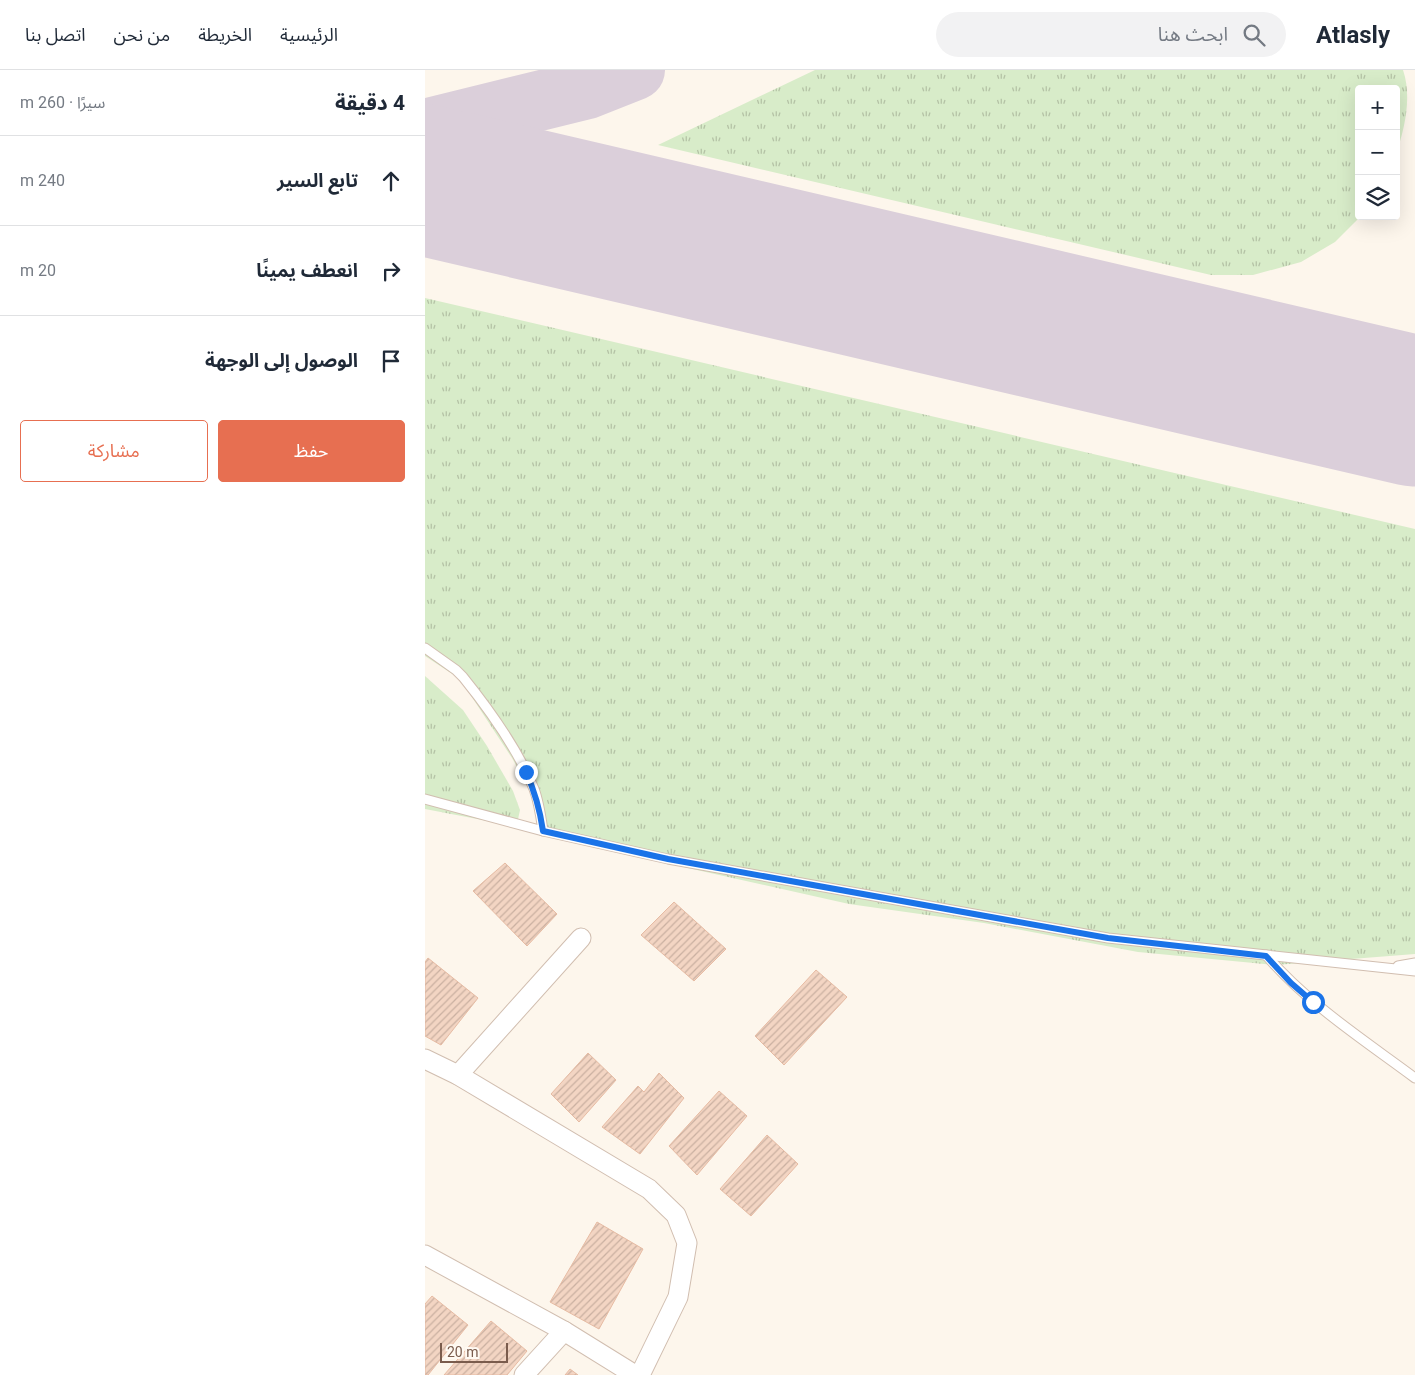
<!DOCTYPE html>
<html lang="ar">
<meta charset="utf-8">
<style>
:root{--surface:#fff;--page:#f2f2f3;--text:#1f2937;--muted:#747a83;--line:#e0e1e3;--accent:#e76f51}
body{margin:0;font-family:Roboto,"Noto Sans Arabic",sans-serif;background:var(--page);color:var(--text);direction:rtl}
.controls{position:absolute;right:15px;top:15px;display:grid;overflow:hidden;border-radius:5px;box-shadow:0 5px 20px #0002}
.controls button{width:45px;height:45px;display:grid;place-items:center;padding:0;border:0;border-bottom:1px solid var(--line);background:var(--surface);color:var(--text);font:25px sans-serif}
.scale{position:absolute;left:15px;bottom:12px;width:68px;box-sizing:border-box;padding-left:5px;border:2px solid #7a5c4d;border-top:0;font-size:14px;line-height:18px;white-space:nowrap;color:#7a5c4d;-webkit-text-stroke:4px #fffaf3;paint-order:stroke}
.stop{position:absolute;width:15px;height:15px;margin:-11px;border:4px solid #1a73e8;border-radius:50%;background:#fff}
.stop.end{background:#1a73e8;border-color:#fff;box-shadow:0 1px 5px #0008}
.list{margin:0;padding:0;list-style:none}
h2{display:flex;justify-content:space-between;align-items:center;height:65px;margin:0;padding:0 20px;font-size:21px}
h2 small{font-size:16px;font-weight:400;color:var(--muted)}
.list li{display:grid;grid-template-columns:32px 1fr auto;gap:15px;align-items:center;box-sizing:border-box;height:90px;padding:0 20px;border-top:1px solid var(--line)}
.list b{display:block;font-size:19px;white-space:nowrap}
.list em{font-size:16px;font-style:normal;color:var(--muted)}
.actions{display:flex;gap:10px;padding:15px 20px}
.actions a{flex:1;padding:11px 0;border:1px solid var(--accent);border-radius:5px;text-align:center;font-size:18px;color:var(--accent)}
.actions .main{background:var(--accent);color:#fff}
.icon{flex:none;width:28px;height:28px;fill:none;stroke:currentColor;stroke-width:2;stroke-linecap:round;stroke-linejoin:round}
.map{position:relative;flex:none;width:990px;height:1305px;overflow:hidden;direction:ltr}
header{display:flex;align-items:center;gap:30px;box-sizing:border-box;height:70px;padding:0 25px;background:var(--surface);border-bottom:1px solid var(--line)}
header strong{font-size:24px}
nav{display:flex;gap:28px;margin-inline-start:auto;font-size:18px}
.search{width:350px;height:45px;background:var(--page);display:flex;align-items:center;gap:12px;box-sizing:border-box;padding:0 18px;border-radius:28px;color:var(--muted);font-size:19px}
main{display:flex}
aside{flex:1;background:var(--surface)}
.map>svg:first-child{display:block}
.grass{fill:url(#grass-tufts)}
.lines{fill:none;stroke-linecap:round;stroke-linejoin:round}
.taxiway{stroke:#dbcfda;stroke-width:60}
.runway{stroke:#dbcfda;stroke-width:151}
.building{fill:url(#building-hatch);stroke:#e6bba3}
.lane-casing{stroke:#d1beb0;stroke-width:11}
.street-casing{stroke:#d1beb0;stroke-width:21}
.lane{stroke:#fff;stroke-width:9}
.street{stroke:#fff;stroke-width:19}
.route{stroke:#1a73e8;stroke-width:6}
</style>
<header>
<strong>Atlasly</strong>
<div class="search"><svg class="icon" aria-label="search" viewBox="0 0 24 24"><circle cx="10" cy="10" r="6"/><path d="M15 15l6 6"/></svg>ابحث هنا</div>
<nav><a>الرئيسية</a><a>الخريطة</a><a>من نحن</a><a>اتصل بنا</a></nav>
</header>
<main>
<div class="map">
<svg width="990" height="1305" viewBox="0 0 990 1305">
<defs>
<pattern id="grass-tufts" width="24" height="20" patternUnits="userSpaceOnUse" patternTransform="scale(1.25)"><rect width="24" height="20" fill="#d8ecc9"/><path d="M3 7l-1-3M5 7V3M7 7l1-3M15 17l-1-3M17 17v-4M19 17l1-3" fill="none" stroke="#b4c2a5"/></pattern>
<pattern id="building-hatch" width="6" height="6" patternUnits="userSpaceOnUse" patternTransform="scale(1.25)"><rect width="6" height="6" fill="#f3d5c3"/><path d="M-1 1l2-2M0 6l6-6M5 7l2-2" fill="none" stroke="#cab0a1"/></pattern>
</defs>
<rect width="100%" height="100%" fill="#fdf6ec"/>
<!-- grass -->
<g class="grass">
<path d="M390 0H978C987 26 980 58 971 84V19H934V146H936L910 172 876 192 828 205H786L233 75Z"/>
<path d="M0 228 990 459V884L850 895 713 882 559 853 424 834 142 771 129 766 119 758 106 723 87 688 35 609 0 586Z"/>
<path d="M0 606 38 640 62 676 88 721 95 740 92 754 68 752 0 739Z"/>
</g>
<g class="lines">
<!-- taxiway -->
<path class="taxiway" d="M0 59 162 19 210 0"/>
<!-- runway -->
<path class="runway" d="M0 110 990 341"/>
</g>
<!-- building -->
<g class="building">
<path d="M80 793 132 844 102 876 48 821Z"/>
<path d="M249 832 301 879 269 911 216 865Z"/>
<path d="M3 888 53 928 16 975 0 966V892Z"/>
<path d="M391 900 422 927 359 995 330 966Z"/>
<path d="M163 983 191 1010 154 1052 126 1024Z"/>
<path d="M234 1003 259 1028 215 1084 177 1057 213 1016 219 1022Z"/>
<path d="M294 1021 322 1046 272 1105 244 1076Z"/>
<path d="M342 1065 373 1094 326 1146 295 1119Z"/>
<path d="M172 1152 218 1179 174 1259 125 1232Z"/>
<path d="M7 1226 43 1255 3 1305H0V1234Z"/>
<path d="M66 1251 102 1281 82 1305H19Z"/>
<path d="M145 1299 153 1305H140Z"/>
</g>
<g class="lines">
<defs>
<g id="lane">
<path d="M0 578 31 600 38 607C63 638 94 682 109 719 114 732 116 747 118 761"/>
<path d="M0 729 118 761 243 789 683 868 990 901"/>
<path d="M841 885C883 934 939 970 990 1008"/>
<path d="M973 896 990 893"/>
</g>
<g id="street">
<path d="M0 989 33 1005 224 1119 251 1145 262 1173 253 1227 215 1305"/>
<path d="M33 1005 156 868"/>
<path d="M0 1185 139 1261 210 1305"/>
<path d="M99 1305 139 1261"/>
</g>
</defs>
<!-- lane casing -->
<use href="#lane" class="lane-casing"/>
<!-- street casing -->
<use href="#street" class="street-casing"/>
<!-- lane -->
<use href="#lane" class="lane"/>
<!-- street -->
<use href="#street" class="street"/>
</g>
<g class="lines">
<!-- route -->
<path class="route" d="M101 702C110 722 115 740 118 761L243 789 683 868 841 886 866 913 888 932"/>
</g>
</svg>
<div class="controls">
<button>+</button>
<button>−</button>
<button><svg class="icon" aria-label="layers" viewBox="0 0 24 24"><path d="M12 4l9 5-9 5-9-5zM3 14l9 5 9-5"/></svg></button>
</div>
<div class="scale">20 m</div>
<div class="stop" style="left:888px;top:932px"></div>
<div class="stop end" style="left:101px;top:702px"></div>
</div>
<aside>
<h2>4 دقيقة<small>سيرًا · 260 m</small></h2>
<ul class="list">
<li><svg class="icon" aria-label="ahead" viewBox="0 0 24 24"><path d="M12 20V5M6 11l6-6 6 6"/></svg><div><b>تابع السير</b></div><em>240 m</em></li>
<li><svg class="icon" aria-label="right" viewBox="0 0 24 24"><path d="M7 20v-9h11M14 6l5 5-5 5"/></svg><div><b>انعطف يمينًا</b></div><em>20 m</em></li>
<li><svg class="icon" aria-label="arrive" viewBox="0 0 24 24"><path d="M6 21V4h12l-3 4 3 4H6"/></svg><div><b>الوصول إلى الوجهة</b></div></li>
</ul>
<div class="actions"><a class="main">حفظ</a><a>مشاركة</a></div>
</aside>
</main>
